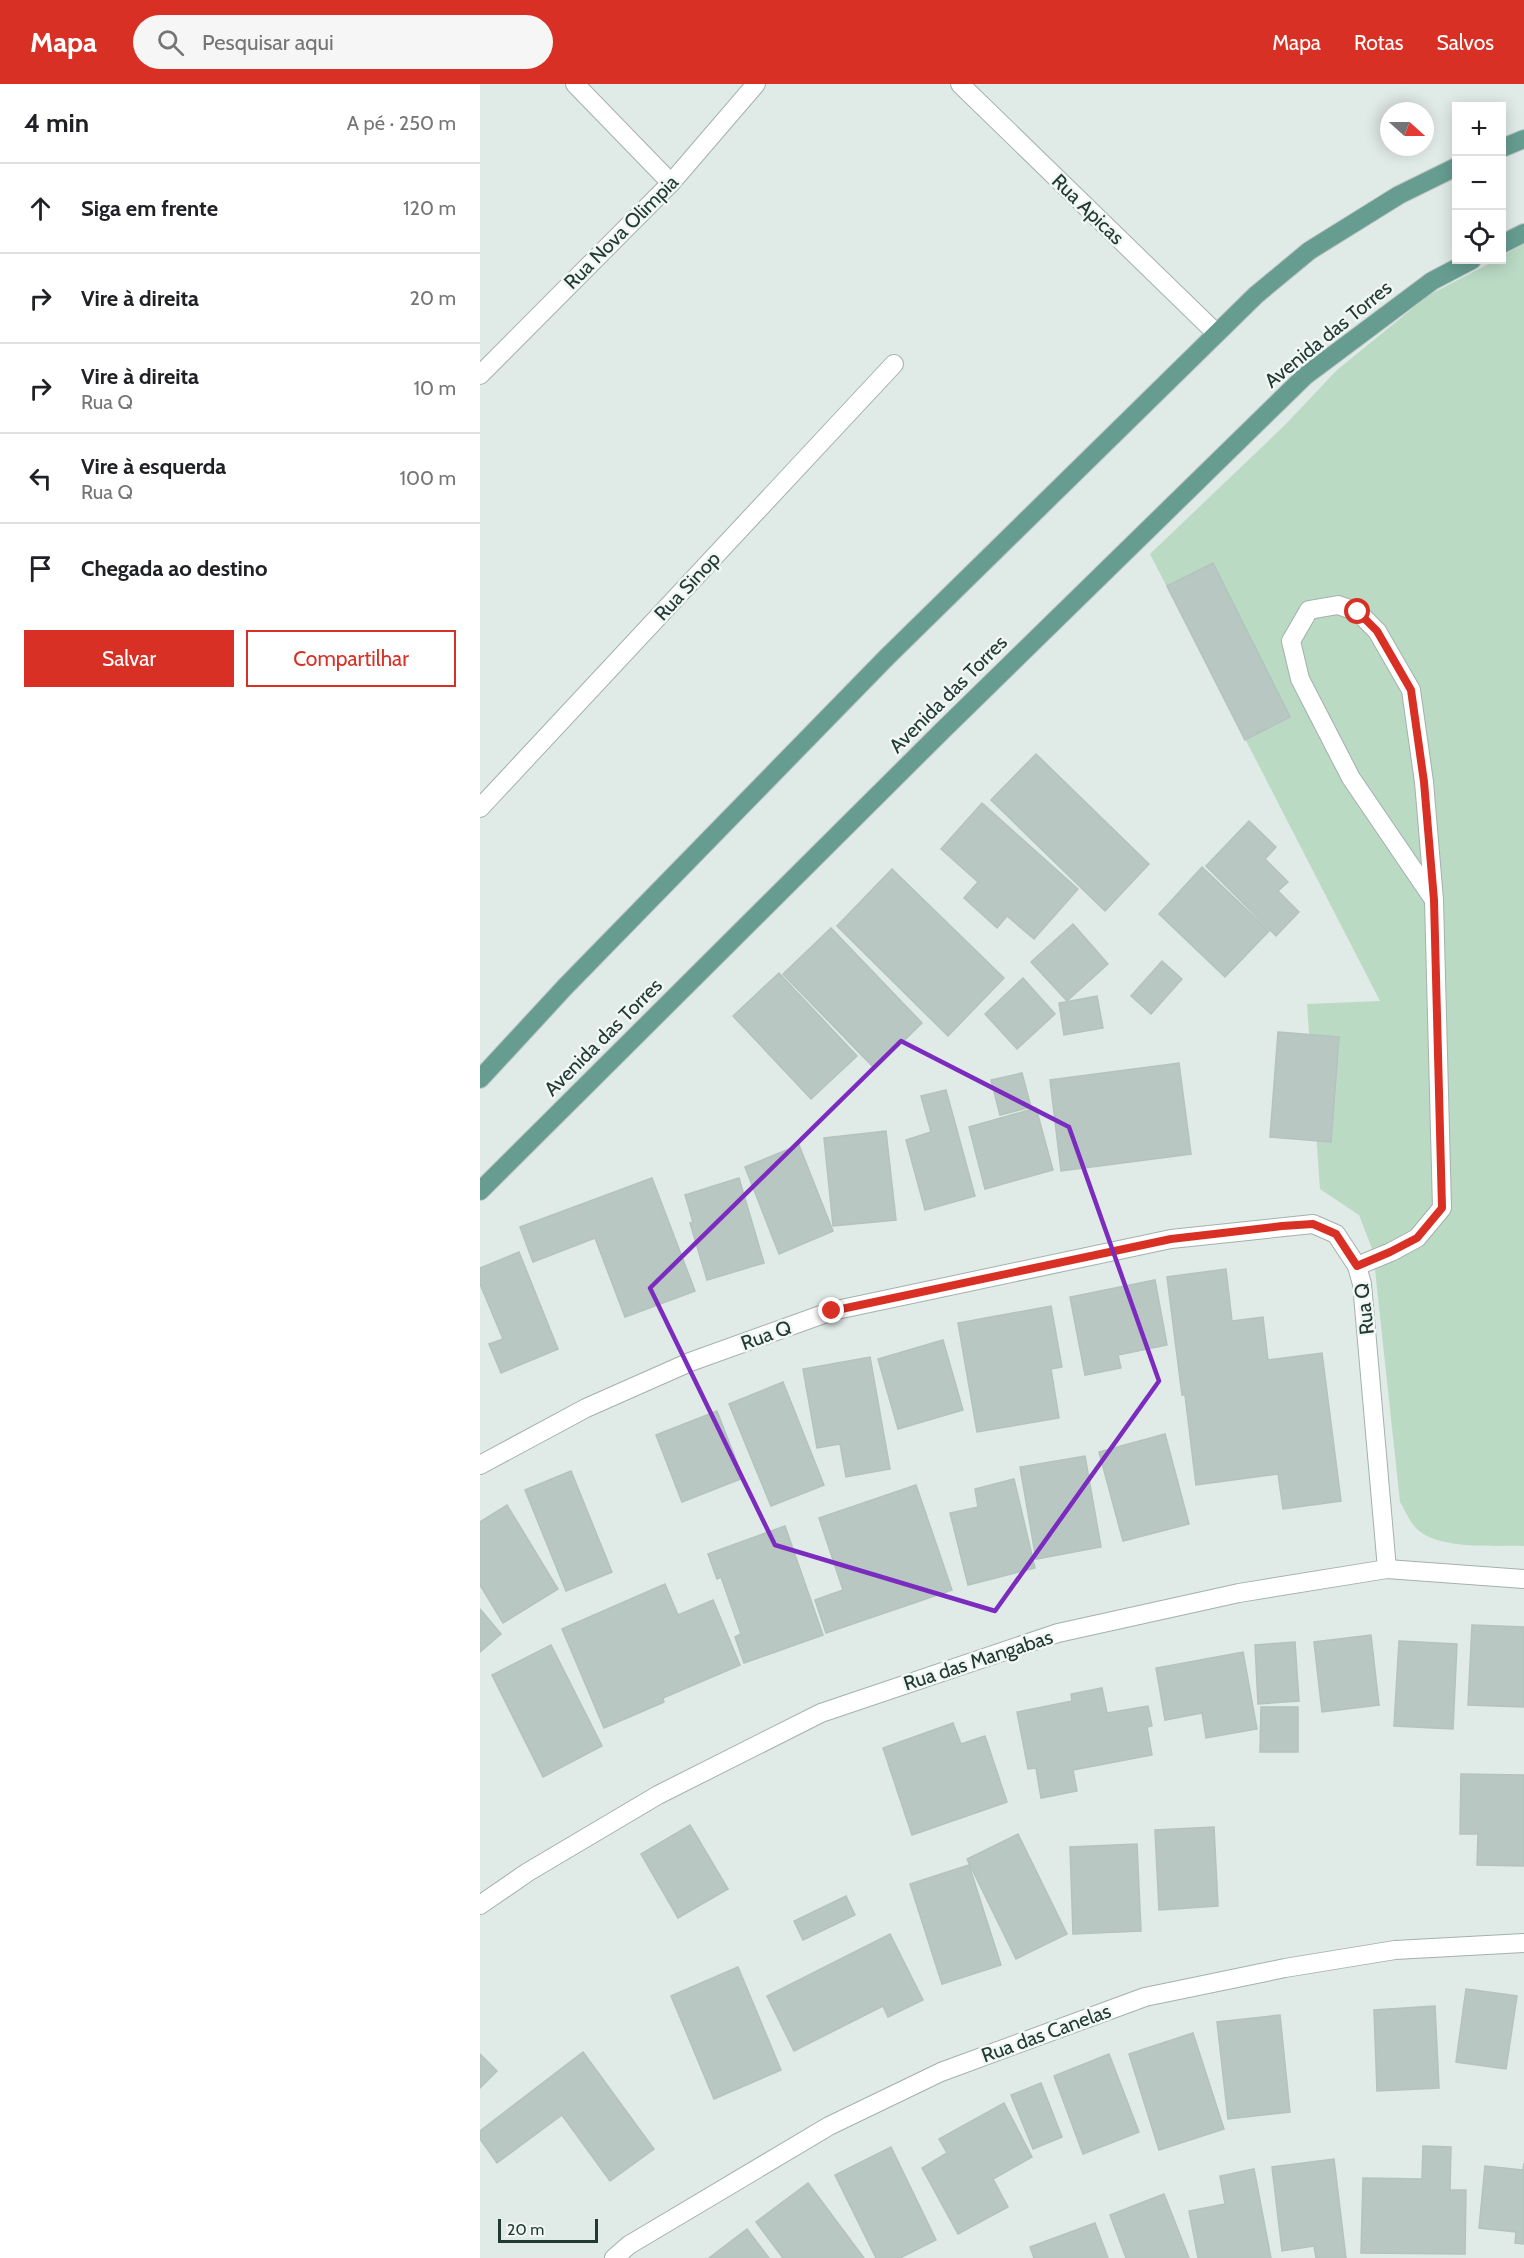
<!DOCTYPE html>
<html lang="pt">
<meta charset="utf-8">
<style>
:root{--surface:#fff;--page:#f6f6f6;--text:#202124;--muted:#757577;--line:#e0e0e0;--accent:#d93025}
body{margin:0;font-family:Cabin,sans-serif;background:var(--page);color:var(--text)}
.controls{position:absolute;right:18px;top:18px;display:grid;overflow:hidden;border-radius:0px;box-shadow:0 3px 15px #0003}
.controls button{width:54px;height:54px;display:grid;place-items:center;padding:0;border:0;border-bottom:2px solid var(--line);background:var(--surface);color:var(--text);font:30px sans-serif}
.compass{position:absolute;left:900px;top:18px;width:54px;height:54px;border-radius:50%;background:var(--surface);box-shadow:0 3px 15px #0003;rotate:111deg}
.scale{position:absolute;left:18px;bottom:15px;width:100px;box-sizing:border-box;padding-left:6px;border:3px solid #223934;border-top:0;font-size:16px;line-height:21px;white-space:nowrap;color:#223934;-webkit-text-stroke:4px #f0f7f4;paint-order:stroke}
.stop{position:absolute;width:18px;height:18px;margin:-14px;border:4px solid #d93025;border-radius:50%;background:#fff}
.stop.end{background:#d93025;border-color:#fff;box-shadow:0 2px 6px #0008}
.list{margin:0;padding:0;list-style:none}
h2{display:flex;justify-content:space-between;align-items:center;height:78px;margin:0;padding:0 24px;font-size:26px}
h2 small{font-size:20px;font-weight:400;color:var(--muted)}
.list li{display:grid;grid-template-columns:39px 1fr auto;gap:18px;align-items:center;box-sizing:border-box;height:90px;padding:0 24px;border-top:2px solid var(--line)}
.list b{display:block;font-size:22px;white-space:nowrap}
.list p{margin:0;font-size:20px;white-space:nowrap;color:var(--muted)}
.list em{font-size:20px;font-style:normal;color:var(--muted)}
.actions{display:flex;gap:12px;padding:18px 24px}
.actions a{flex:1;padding:14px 0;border:2px solid var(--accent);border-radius:0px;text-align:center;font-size:21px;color:var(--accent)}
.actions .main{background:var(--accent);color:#fff}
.icon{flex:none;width:33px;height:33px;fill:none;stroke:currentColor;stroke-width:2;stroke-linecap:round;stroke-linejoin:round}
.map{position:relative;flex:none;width:1044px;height:2174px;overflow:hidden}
header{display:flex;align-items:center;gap:36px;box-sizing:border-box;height:84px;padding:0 30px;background:var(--accent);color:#fff}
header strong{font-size:28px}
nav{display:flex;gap:33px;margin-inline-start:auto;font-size:21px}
.search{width:420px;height:54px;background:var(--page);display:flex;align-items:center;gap:15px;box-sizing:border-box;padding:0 21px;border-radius:33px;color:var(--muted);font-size:22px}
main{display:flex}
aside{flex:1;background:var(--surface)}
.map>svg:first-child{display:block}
.green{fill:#badac4}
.building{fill:#b8c7c2;stroke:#b3c3bd;stroke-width:1.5}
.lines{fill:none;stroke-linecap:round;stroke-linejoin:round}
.minor-casing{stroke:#a3b1ad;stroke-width:20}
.major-casing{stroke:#bdc4c2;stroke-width:20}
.minor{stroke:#fff;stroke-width:18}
.major{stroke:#679d91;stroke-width:18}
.route{stroke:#d93025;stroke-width:8}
.marked{fill:none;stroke:#7b2cbf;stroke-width:4.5;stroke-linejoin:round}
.labels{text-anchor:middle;stroke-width:5;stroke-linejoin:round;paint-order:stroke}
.street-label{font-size:20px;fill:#223934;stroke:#f0f7f4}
</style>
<header>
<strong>Mapa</strong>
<div class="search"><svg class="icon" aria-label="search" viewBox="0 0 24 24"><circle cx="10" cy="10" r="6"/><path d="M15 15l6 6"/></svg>Pesquisar aqui</div>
<nav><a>Mapa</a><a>Rotas</a><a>Salvos</a></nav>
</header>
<main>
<aside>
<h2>4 min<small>A pé · 250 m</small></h2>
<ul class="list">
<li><svg class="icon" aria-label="ahead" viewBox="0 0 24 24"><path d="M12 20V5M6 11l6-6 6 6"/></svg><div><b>Siga em frente</b></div><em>120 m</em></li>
<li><svg class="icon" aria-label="right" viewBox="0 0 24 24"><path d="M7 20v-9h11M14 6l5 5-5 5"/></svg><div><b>Vire à direita</b></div><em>20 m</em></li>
<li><svg class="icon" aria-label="right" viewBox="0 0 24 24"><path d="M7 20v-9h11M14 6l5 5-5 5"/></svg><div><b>Vire à direita</b><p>Rua Q</p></div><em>10 m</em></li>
<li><svg class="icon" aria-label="left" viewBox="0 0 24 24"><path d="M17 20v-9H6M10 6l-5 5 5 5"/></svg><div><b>Vire à esquerda</b><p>Rua Q</p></div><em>100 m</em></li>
<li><svg class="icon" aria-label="arrive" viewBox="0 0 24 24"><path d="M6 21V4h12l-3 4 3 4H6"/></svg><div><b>Chegada ao destino</b></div></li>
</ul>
<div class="actions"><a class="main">Salvar</a><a>Compartilhar</a></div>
</aside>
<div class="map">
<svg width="1044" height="2174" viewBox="0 0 1044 2174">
<rect width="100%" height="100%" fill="#e0eae6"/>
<!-- green -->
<path class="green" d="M1044 160V1462C1015 1461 961 1466 938 1446 930 1439 925 1426 920 1418L893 1167 879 1131 840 1105 827 920 900 917 670 470 805 341 857 286 949 211 1016 176H1022V172Z"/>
<!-- building -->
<g class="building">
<path d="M733 479 810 633 765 656 687 502Z"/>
<path d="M556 670 669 780 625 827 511 716Z"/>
<path d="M502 719 598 805 554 855 527 832 517 844 484 814 498 798 461 765Z"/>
<path d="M769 737 796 763 785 775 808 798 798 807 819 828 796 852 726 782Z"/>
<path d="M722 783 789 847 745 893 679 830Z"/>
<path d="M412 785 524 894 468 952 357 842Z"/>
<path d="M593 840 628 880 587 917 551 878Z"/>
<path d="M351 844 442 939 395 985 303 890Z"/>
<path d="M682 877 702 895 671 930 651 912Z"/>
<path d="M299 889 377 972 331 1015 253 932Z"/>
<path d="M543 894 575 930 537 965 505 930Z"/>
<path d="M617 912 623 944 584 951 579 919Z"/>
<path d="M798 948 859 953 851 1058 790 1053Z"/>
<path d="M699 979 711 1070 581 1087 570 996Z"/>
<path d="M542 989 551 1023 520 1031 511 996Z"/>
<path d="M466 1006 495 1112 445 1126 426 1056 451 1048 441 1012Z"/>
<path d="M556 1024 573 1086 505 1105 489 1043Z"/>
<path d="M406 1047 416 1136 353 1142 344 1054Z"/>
<path d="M319 1061 353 1147 299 1170 265 1083Z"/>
<path d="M172 1094 215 1207 145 1233 115 1154 53 1178 40 1143Z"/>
<path d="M259 1094 284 1179 227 1196 210 1139 213 1138 205 1111Z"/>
<path d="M39 1168 78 1265 21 1289 9 1260 23 1255 0 1200V1184Z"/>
<path d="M746 1185 752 1237 783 1233 788 1276 842 1269 861 1417 803 1425 798 1390 716 1401 705 1311H702L687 1193Z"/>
<path d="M675 1196 687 1261 638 1271 641 1284 605 1291 590 1213Z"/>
<path d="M571 1222 582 1283 571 1285 579 1334 497 1348 478 1239Z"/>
<path d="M463 1256 483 1326 418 1345 398 1275Z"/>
<path d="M390 1273 410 1385 366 1393 360 1360 337 1364 323 1285Z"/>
<path d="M303 1298 344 1401 291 1422 249 1320Z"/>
<path d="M237 1327 263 1394 202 1418 176 1351Z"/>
<path d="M685 1350 709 1440 643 1457 619 1368Z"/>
<path d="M605 1372 621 1463 556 1475 540 1383Z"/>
<path d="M91 1387 132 1488 86 1507 45 1406Z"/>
<path d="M534 1395 555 1484 488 1501 470 1429 498 1423 495 1405Z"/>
<path d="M436 1401 472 1506 346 1549 335 1516 363 1506 339 1434Z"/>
<path d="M27 1421 78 1505 23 1539 0 1501V1438Z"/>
<path d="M305 1442 343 1551 264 1579 255 1553 261 1550 241 1493 237 1495 228 1470Z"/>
<path d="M185 1500 198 1531 233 1516 260 1581 183 1614 184 1618 124 1644 82 1545Z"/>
<path d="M0 1525 21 1550 0 1568Z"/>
<path d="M992 1541 1044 1543V1623L988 1621Z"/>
<path d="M891 1551 899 1621 842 1628 834 1558Z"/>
<path d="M919 1557 977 1560 973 1645 914 1642Z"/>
<path d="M815 1558 819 1617 778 1620 775 1561Z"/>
<path d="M71 1561 122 1662 63 1693 12 1591Z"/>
<path d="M763 1568 777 1645 726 1654 722 1629 685 1636 676 1584Z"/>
<path d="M622 1604 627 1629 668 1622 672 1642 667 1643 672 1671 593 1686 597 1707 561 1714 556 1684 548 1685 537 1628 592 1617 591 1610Z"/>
<path d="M781 1623H818V1668H780Z"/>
<path d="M473 1639 481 1660 505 1652 527 1718 432 1751 403 1664Z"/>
<path d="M981 1690 1044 1691V1782L997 1781 998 1750H980Z"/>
<path d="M210 1741 248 1805 198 1834 161 1770Z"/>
<path d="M734 1743 738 1822 679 1826 675 1746Z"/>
<path d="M538 1750 587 1850 536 1875 487 1775Z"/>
<path d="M657 1760 661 1847 593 1850 590 1763Z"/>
<path d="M489 1781 521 1881 462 1900 430 1800Z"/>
<path d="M366 1812 375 1831 323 1856 314 1837Z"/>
<path d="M410 1850 443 1916 408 1933 403 1922 314 1967 287 1912Z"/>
<path d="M258 1883 301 1986 234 2015 191 1912Z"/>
<path d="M986 1905 1037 1912 1026 1985 976 1978Z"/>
<path d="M955 1922 959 2004 897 2007 894 1926Z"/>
<path d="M800 1931 810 2028 748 2035 737 1938Z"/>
<path d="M713 1949 744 2045 679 2066 649 1970Z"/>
<path d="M103 1968 174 2065 130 2097 82 2031 17 2079 0 2055V2047Z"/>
<path d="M0 1970 17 1987 0 2004Z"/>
<path d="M629 1970 659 2048 603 2070 574 1992Z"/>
<path d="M561 1999 582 2053 553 2065 531 2011Z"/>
<path d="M524 2019 552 2073 513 2095 528 2123 478 2150 442 2084 467 2069 459 2055Z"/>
<path d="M943 2062 971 2063 970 2106H986L985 2170 881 2169 883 2094 942 2095Z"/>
<path d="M411 2063 456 2156 420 2174H396L355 2091Z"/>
<path d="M854 2075 866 2174H836L834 2162 802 2167 792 2083Z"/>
<path d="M1044 2079V2160L1035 2159 1036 2148 999 2144 1005 2082 1043 2086Z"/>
<path d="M774 2085 791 2174H718L709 2127 745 2120 740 2092Z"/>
<path d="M328 2099 384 2174H303L276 2138Z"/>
<path d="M684 2110 709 2174H646L630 2131Z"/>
<path d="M615 2139 628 2174H554L550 2163Z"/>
<path d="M267 2145 289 2174H229Z"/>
</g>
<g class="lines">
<defs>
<g id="minor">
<path d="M95 0 191 99"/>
<path d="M480 0 736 249"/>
<path d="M0 291 191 99 276 0"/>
<path d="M0 724 414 280"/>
<path d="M877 1182 911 1168 937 1154 962 1124 954 816 944 698 931 606 897 547 878 528 858 521 829 526 811 557 820 595 871 694 954 816"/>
<path d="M0 1381 106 1324 210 1278 352 1227 691 1155 833 1140 856 1150 877 1182 882 1200 907 1485"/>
<path d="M0 1821 48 1788 178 1711 341 1629 578 1549 759 1509 907 1485 1044 1495"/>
<path d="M134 2174 149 2161 349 2042 461 1988 665 1913 805 1884 915 1866 1044 1859"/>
</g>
<g id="major">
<path d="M1022 64 1044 55"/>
<path d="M1022 160 1044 149"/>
<path d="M0 995 85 903 407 573 776 211 829 167 919 111 976 83"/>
<path d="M0 1107 462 647 825 292 952 197 992 176"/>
</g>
</defs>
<!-- minor casing -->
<use href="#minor" class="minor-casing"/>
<!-- major casing -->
<use href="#major" class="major-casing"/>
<!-- minor -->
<use href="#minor" class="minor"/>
<!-- major -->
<use href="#major" class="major"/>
</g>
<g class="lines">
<!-- route -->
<path class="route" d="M352 1227 691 1155 802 1142 833 1140 856 1150 877 1182 910 1168 937 1154 962 1124 954 816 944 698 931 606 897 547 878 528"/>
</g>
<!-- marked area -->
<path class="marked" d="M421 957 589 1043 679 1297 515 1527 295 1461 170 1204Z"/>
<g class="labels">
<!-- street labels -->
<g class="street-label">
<text transform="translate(608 125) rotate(44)" y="7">Rua Apicas</text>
<text transform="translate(141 148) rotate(-45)" y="7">Rua Nova Olimpia</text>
<text transform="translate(848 250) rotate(-39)" y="7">Avenida das Torres</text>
<text transform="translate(207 502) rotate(-47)" y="7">Rua Sinop</text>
<text transform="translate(468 610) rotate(-45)" y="7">Avenida das Torres</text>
<text transform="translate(123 953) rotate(-45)" y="7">Avenida das Torres</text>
<text transform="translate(884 1225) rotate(-97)" y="7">Rua Q</text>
<text transform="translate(286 1251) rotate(-20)" y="7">Rua Q</text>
<text transform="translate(498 1576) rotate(-18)" y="7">Rua das Mangabas</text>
<text transform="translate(566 1949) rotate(-20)" y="7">Rua das Canelas</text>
</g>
</g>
</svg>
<div class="controls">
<button>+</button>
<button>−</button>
<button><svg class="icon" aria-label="locate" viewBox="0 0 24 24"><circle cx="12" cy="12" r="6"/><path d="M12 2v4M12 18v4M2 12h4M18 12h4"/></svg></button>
</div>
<svg class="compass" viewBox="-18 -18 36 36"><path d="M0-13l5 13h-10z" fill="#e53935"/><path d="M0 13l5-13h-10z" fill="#757577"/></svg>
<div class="scale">20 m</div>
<div class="stop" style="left:878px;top:528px"></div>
<div class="stop end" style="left:352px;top:1227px"></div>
</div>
</main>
